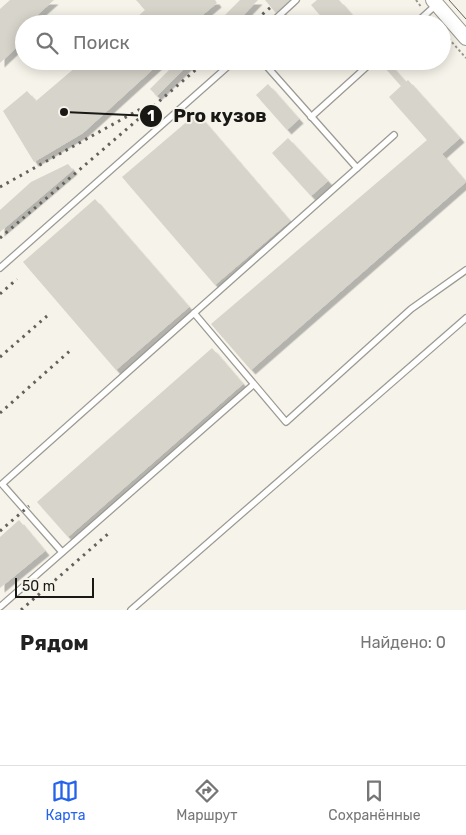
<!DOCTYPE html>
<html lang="ru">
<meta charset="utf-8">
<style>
:root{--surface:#fff;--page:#f2f2f2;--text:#222;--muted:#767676;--line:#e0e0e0;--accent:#2563eb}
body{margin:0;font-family:Rubik,sans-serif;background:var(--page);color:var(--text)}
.scale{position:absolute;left:15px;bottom:12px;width:79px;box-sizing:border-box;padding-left:5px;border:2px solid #191815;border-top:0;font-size:14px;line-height:18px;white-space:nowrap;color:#191815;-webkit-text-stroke:4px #f6f3ea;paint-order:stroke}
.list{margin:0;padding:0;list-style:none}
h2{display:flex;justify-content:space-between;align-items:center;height:65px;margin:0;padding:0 20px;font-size:21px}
h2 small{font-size:16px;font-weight:400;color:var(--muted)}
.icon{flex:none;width:28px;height:28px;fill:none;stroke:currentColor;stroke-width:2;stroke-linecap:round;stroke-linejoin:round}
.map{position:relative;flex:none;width:466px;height:610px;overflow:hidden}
.search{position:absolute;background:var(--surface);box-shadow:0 2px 12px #0003;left:15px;right:15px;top:15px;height:55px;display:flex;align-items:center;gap:12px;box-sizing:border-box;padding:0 18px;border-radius:28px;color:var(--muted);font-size:19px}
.sheet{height:155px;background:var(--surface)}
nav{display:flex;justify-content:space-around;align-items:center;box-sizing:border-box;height:70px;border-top:1px solid var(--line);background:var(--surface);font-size:14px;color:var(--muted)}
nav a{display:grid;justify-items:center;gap:2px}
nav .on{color:var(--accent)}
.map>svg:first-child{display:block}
.building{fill:#d7d4cb;filter:url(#shadow)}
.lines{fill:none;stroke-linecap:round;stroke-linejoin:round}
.service-casing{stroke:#9d9a92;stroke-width:8}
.tertiary-casing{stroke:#9d9a92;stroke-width:16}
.path{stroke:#98968f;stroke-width:2;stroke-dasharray:2.5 2.5;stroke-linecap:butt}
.service{stroke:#fff;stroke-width:5.5}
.tertiary{stroke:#fff;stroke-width:14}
.tram{stroke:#63615c;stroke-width:1}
.rail{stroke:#63615c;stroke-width:3;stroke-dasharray:2.5 5;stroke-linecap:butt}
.leader{fill:none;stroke:#191815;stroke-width:2}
.callout-dot{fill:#191815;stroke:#f6f3ea;stroke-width:2}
.mark-label{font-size:15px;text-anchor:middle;font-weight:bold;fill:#fff}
.callout-label{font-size:19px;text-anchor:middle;font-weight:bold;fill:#191815;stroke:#f6f3ea;stroke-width:4;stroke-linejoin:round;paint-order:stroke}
</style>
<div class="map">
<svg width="466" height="610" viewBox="0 0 466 610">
<defs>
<filter id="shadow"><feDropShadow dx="4.5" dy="4.5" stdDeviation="0" flood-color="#0004"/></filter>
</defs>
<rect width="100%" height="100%" fill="#f6f3ea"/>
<!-- building -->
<g class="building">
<path d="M10 0H54L34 18 39 24H24V53L22 55 16 48 0 63V9Z"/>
<path d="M136 0H215L217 3 192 24H129L145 10Z"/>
<path d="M240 0H258L235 24H216Z"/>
<path d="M265 0H292L276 13Z"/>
<path d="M317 0H339L360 24H328L311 5Z"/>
<path d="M286 13 294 22 291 24H275Z"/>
<path d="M83 61H162L83 133 34 162 3 111 27 91 36 101Z"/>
<path d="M178 61H192L157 96 150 89Z"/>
<path d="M379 61H387L406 82 408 80 460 138 442 154 466 182 251 370 211 324 427 140 389 97 401 86Z"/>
<path d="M268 84 299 119 287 130 256 95Z"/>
<path d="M197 113 290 221 215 285 122 177Z"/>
<path d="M288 138 328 181 311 196 272 153Z"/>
<path d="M68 164 73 170 0 232V210L31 182Z"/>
<path d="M95 199 189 307 116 370 23 262Z"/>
<path d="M212 348 243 384 68 537 37 502Z"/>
<path d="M19 520 45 551 0 588V537Z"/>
</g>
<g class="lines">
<defs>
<g id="service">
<path d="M270 24 296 0"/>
<path d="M415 24 437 4"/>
<path d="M311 117 373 61"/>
<path d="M357 168 394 135"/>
<path d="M0 268 234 61"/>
<path d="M194 313 286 422 411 309 466 270"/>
<path d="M62 552 2 484 357 168 262 61"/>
<path d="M0 607 253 385"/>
<path d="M131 610 466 318"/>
</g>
<path id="tertiary" d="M433 0 466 38"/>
</defs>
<!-- service casing -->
<use href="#service" class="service-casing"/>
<!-- tertiary casing -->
<use href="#tertiary" class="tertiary-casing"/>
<!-- path -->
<g class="path">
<path d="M416 0 422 8"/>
<path d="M432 19 436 24"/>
<path d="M442 31 466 58"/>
</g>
<!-- service -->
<use href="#service" class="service"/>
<!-- tertiary -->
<use href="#tertiary" class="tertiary"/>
<!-- tram -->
<path class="tram" d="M449 0 466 19"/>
<!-- rail -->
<g class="rail">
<path d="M251 24 271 7"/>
<path d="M0 187 144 107"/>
<path d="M0 238 206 61"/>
<path d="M0 294 17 279"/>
<path d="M0 357 47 316"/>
<path d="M0 413 72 349"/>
<path d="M0 531 29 506"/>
<path d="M21 610 109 533"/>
</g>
</g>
<!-- callouts -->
<path class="leader" d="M64 112L151 116"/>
<g class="callout-dot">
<circle cx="64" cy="112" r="5"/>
<circle cx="151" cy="116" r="12"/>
</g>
<g class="mark-label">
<text x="151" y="121">1</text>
</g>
<g class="callout-label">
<text x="220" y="122">Pro кузов</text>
</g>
</svg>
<div class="scale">50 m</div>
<div class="search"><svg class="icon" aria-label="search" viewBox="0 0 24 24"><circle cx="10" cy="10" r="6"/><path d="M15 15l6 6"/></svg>Поиск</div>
</div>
<section class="sheet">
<h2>Рядом<small>Найдено: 0</small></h2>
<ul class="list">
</ul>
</section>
<nav>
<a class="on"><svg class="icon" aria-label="map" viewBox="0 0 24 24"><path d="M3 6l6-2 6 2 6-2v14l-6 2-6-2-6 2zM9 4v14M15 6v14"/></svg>Карта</a>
<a><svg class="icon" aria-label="directions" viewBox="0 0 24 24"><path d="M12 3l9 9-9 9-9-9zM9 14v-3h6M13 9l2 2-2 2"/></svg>Маршрут</a>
<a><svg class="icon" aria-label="saved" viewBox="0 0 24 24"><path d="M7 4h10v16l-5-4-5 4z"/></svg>Сохранённые</a>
</nav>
